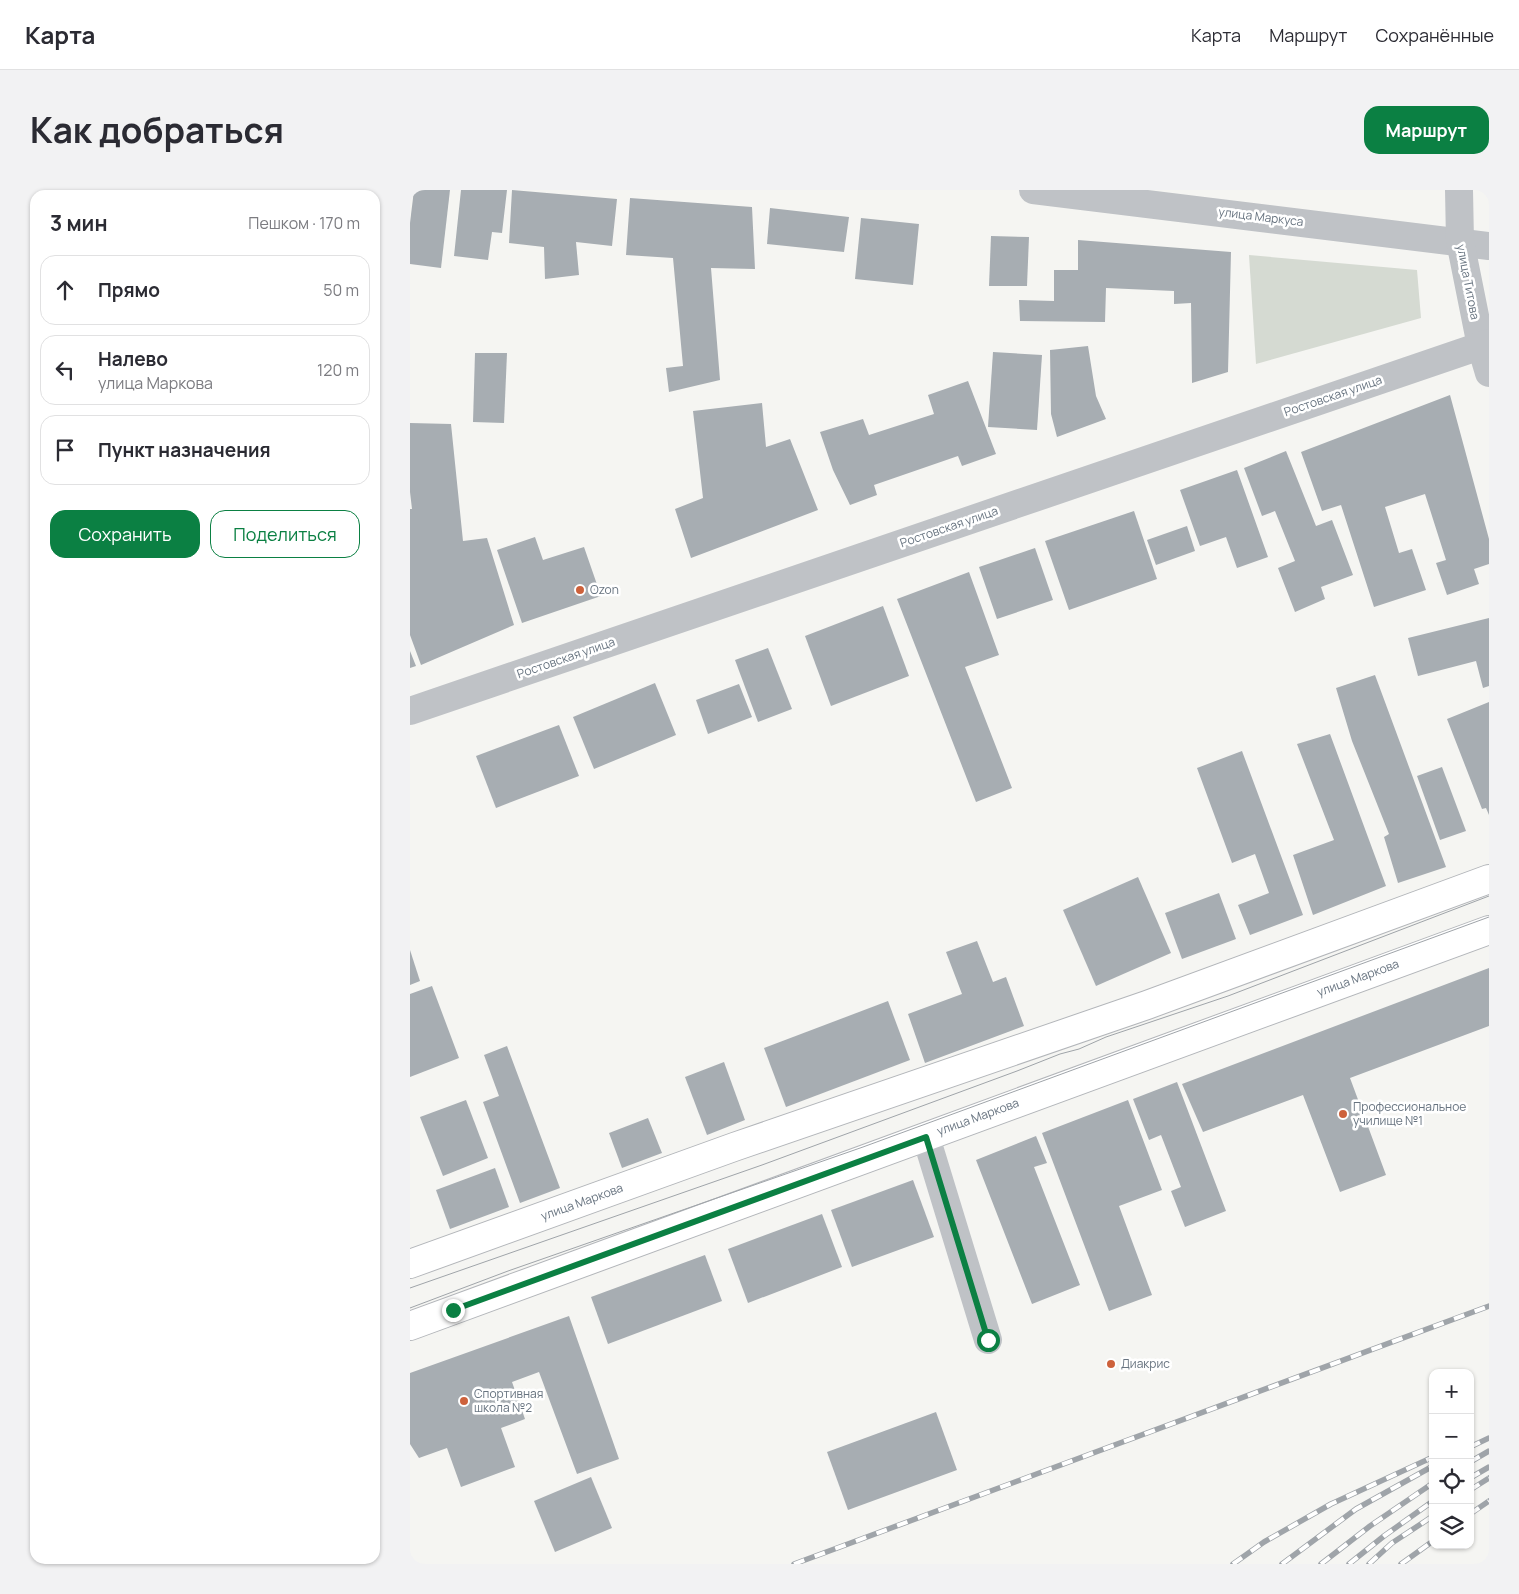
<!DOCTYPE html>
<html lang="ru">
<meta charset="utf-8">
<style>
:root{--surface:#fff;--page:#f2f2f3;--text:#2b2b33;--muted:#7c7c81;--line:#e1e1e2;--accent:#0b8043}
body{margin:0;font-family:Manrope,sans-serif;background:var(--page);color:var(--text)}
.controls{position:absolute;right:15px;bottom:15px;display:grid;overflow:hidden;border-radius:10px;box-shadow:0 1px 4px #0004}
.controls button{width:45px;height:45px;display:grid;place-items:center;padding:0;border:0;border-bottom:1px solid var(--line);background:var(--surface);color:var(--text);font:25px sans-serif}
.stop{position:absolute;width:15px;height:15px;margin:-11px;border:4px solid #0b8043;border-radius:50%;background:#fff}
.stop.end{background:#0b8043;border-color:#fff;box-shadow:0 1px 5px #0008}
.list{margin:0;padding:0;list-style:none}
h2{display:flex;justify-content:space-between;align-items:center;height:65px;margin:0;padding:0 20px;font-size:21px}
h2 small{font-size:16px;font-weight:400;color:var(--muted)}
.list li{display:grid;grid-template-columns:32px 1fr auto;gap:15px;align-items:center;box-sizing:border-box;height:70px;margin:0 10px 10px;padding:0 10px;border:1px solid var(--line);border-radius:15px}
.list b{display:block;font-size:19px;white-space:nowrap}
.list p{margin:0;font-size:16px;white-space:nowrap;color:var(--muted)}
.list em{font-size:16px;font-style:normal;color:var(--muted)}
.actions{display:flex;gap:10px;padding:15px 20px}
.actions a{flex:1;padding:11px 0;border:1px solid var(--accent);border-radius:15px;text-align:center;font-size:18px;color:var(--accent)}
.actions .main{background:var(--accent);color:#fff}
.icon{flex:none;width:28px;height:28px;fill:none;stroke:currentColor;stroke-width:2;stroke-linecap:round;stroke-linejoin:round}
.map{position:relative;flex:none;width:1079px;height:1374px;overflow:hidden;border-radius:15px}
header{display:flex;align-items:center;gap:30px;box-sizing:border-box;height:70px;padding:0 25px;background:var(--surface);border-bottom:1px solid var(--line)}
header strong{font-size:24px}
nav{display:flex;gap:28px;margin-inline-start:auto;font-size:18px}
.intro{display:flex;align-items:center;justify-content:space-between;box-sizing:border-box;height:120px;padding:0 30px}
h1{margin:0;font-size:35px}
.button{padding:12px 22px;border-radius:15px;background:var(--accent);color:#fff;font-size:18px;font-weight:700}
main{display:flex;gap:30px;padding:0 30px}
aside{flex:1;background:var(--surface);border-radius:15px;box-shadow:0 1px 4px #0004}
.map>svg:first-child{display:block}
.green{fill:#d5dad2}
.building{fill:#a7adb2}
.lines{fill:none;stroke-linecap:round;stroke-linejoin:round}
.major-casing{stroke:#b3b6ba;stroke-width:30}
.minor{stroke:#bfc2c6;stroke-width:28}
.major{stroke:#fff;stroke-width:28}
.tram{stroke:#9fa4a9;stroke-width:1}
.rail-casing{stroke:#9fa4a9;stroke-width:5.5}
.rail{stroke:#fff;stroke-width:4;stroke-dasharray:11;stroke-linecap:butt}
.route{stroke:#0b8043;stroke-width:6}
.poi-dot{fill:#cd613b;stroke:#fff;stroke-width:2}
.labels{text-anchor:middle;stroke-width:5;stroke-linejoin:round;paint-order:stroke}
.street-label{font-size:12px;fill:#687480;stroke:#fff}
.poi-label{font-size:12px;fill:#687480;stroke:#fff;text-anchor:start}
</style>
<header>
<strong>Карта</strong>
<nav><a>Карта</a><a>Маршрут</a><a>Сохранённые</a></nav>
</header>
<div class="intro"><h1>Как добраться</h1><a class="button">Маршрут</a></div>
<main>
<aside>
<h2>3 мин<small>Пешком · 170 m</small></h2>
<ul class="list">
<li><svg class="icon" aria-label="ahead" viewBox="0 0 24 24"><path d="M12 20V5M6 11l6-6 6 6"/></svg><div><b>Прямо</b></div><em>50 m</em></li>
<li><svg class="icon" aria-label="left" viewBox="0 0 24 24"><path d="M17 20v-9H6M10 6l-5 5 5 5"/></svg><div><b>Налево</b><p>улица Маркова</p></div><em>120 m</em></li>
<li><svg class="icon" aria-label="arrive" viewBox="0 0 24 24"><path d="M6 21V4h12l-3 4 3 4H6"/></svg><div><b>Пункт назначения</b></div></li>
</ul>
<div class="actions"><a class="main">Сохранить</a><a>Поделиться</a></div>
</aside>
<div class="map">
<svg width="1079" height="1374" viewBox="0 0 1079 1374">
<rect width="100%" height="100%" fill="#f5f5f2"/>
<!-- green -->
<path class="green" d="M839 65 1007 80 1011 128 846 174Z"/>
<!-- building -->
<g class="building">
<path d="M4 0H40L31 78 0 74V33Z"/>
<path d="M51 0H97L92 43 82 42 78 70 44 66Z"/>
<path d="M102 0 207 9 202 56 166 52 169 85 135 89 134 57 99 53Z"/>
<path d="M220 8 342 17 345 79 301 78 310 190 259 202 256 178 273 176 263 68 216 65Z"/>
<path d="M360 18 439 27 434 62 357 54Z"/>
<path d="M451 28 509 34 503 95 445 89Z"/>
<path d="M581 46 619 47 617 96H579Z"/>
<path d="M668 50 821 62 818 182 782 193 781 113 764 114V101L696 98 695 132 610 131 609 110 644 111V80H668Z"/>
<path d="M678 156 686 206 696 229 647 247 641 224 640 160Z"/>
<path d="M583 162 632 165 627 240 578 237Z"/>
<path d="M65 163H97L94 233 63 232Z"/>
<path d="M558 191 586 264 552 276 548 266 464 295 467 305 440 315 423 280 410 242 453 229 459 245 524 224 518 205Z"/>
<path d="M1040 205 1079 349V374L1064 379 1069 394 1037 405 1026 373 1036 370 1015 304 975 317 989 363 1002 359 1016 400 964 417 931 315 912 321 891 262Z"/>
<path d="M352 213 356 257 380 249 408 320 281 368 265 319 293 308 283 221Z"/>
<path d="M0 233 41 234 53 351 77 348 104 435 11 475 0 445V319H2L0 302Z"/>
<path d="M876 261 906 336 922 330 943 385 911 397 915 409 885 422 868 378 885 371 865 321 852 326 834 278Z"/>
<path d="M827 280 858 367 827 378 816 347 790 356 770 300Z"/>
<path d="M724 321 747 389 659 420 635 351Z"/>
<path d="M777 336 785 361 746 375 737 350Z"/>
<path d="M125 347 133 370 174 357 191 406 112 433 87 360Z"/>
<path d="M625 358 643 410 587 429 569 377Z"/>
<path d="M559 382 589 465 555 477 602 598 566 612 487 409Z"/>
<path d="M473 416 499 486 421 516 395 446Z"/>
<path d="M1079 428V496L1073 498 1066 471 1008 486 998 448Z"/>
<path d="M358 458 382 519 348 532 325 470Z"/>
<path d="M0 461 6 476 0 478Z"/>
<path d="M965 485 1036 677 988 693 974 647 979 644 942 551 926 498Z"/>
<path d="M245 493 266 545 184 579 163 527Z"/>
<path d="M329 494 342 527 298 544 286 510Z"/>
<path d="M1079 512V625L1076 618 1072 619 1037 529Z"/>
<path d="M149 535 169 586 86 618 66 566Z"/>
<path d="M920 544 976 696 903 725 883 665 924 650 887 554Z"/>
<path d="M832 561 893 725 840 745 828 715 859 703 845 664 822 673 787 578Z"/>
<path d="M1032 577 1056 641 1030 650 1007 586Z"/>
<path d="M728 687 761 763 686 796 653 720Z"/>
<path d="M809 703 826 749 772 769 755 723Z"/>
<path d="M567 751 583 792 596 787 614 836 515 873 498 824 552 804 536 762Z"/>
<path d="M0 760 10 791 0 795Z"/>
<path d="M1079 778V836L940 888 976 985 930 1002 893 905 793 942 772 894Z"/>
<path d="M22 796 49 868 0 887V804Z"/>
<path d="M478 811 500 870 376 917 354 858Z"/>
<path d="M97 856 150 998 110 1013 73 912 89 906 74 865Z"/>
<path d="M314 872 335 930 297 945 275 887Z"/>
<path d="M767 892 816 1021 775 1037 761 1001 771 997 751 945 739 950 723 909Z"/>
<path d="M56 910 78 968 33 986 10 927Z"/>
<path d="M718 910 752 1000 709 1016 742 1105 699 1121 632 943Z"/>
<path d="M238 928 252 963 212 978 199 943Z"/>
<path d="M626 946 637 973 624 977 670 1095 622 1114 566 970Z"/>
<path d="M85 978 99 1017 40 1039 26 1000Z"/>
<path d="M503 990 524 1047 442 1077 421 1020Z"/>
<path d="M412 1024 432 1077 338 1113 318 1059Z"/>
<path d="M295 1065 312 1111 198 1154 181 1107Z"/>
<path d="M159 1126 209 1269 167 1284 129 1182 102 1192 115 1229 91 1238 105 1277 51 1297 37 1258 9 1268 0 1254V1183Z"/>
<path d="M526 1222 547 1280 438 1320 417 1262Z"/>
<path d="M181 1287 202 1338 145 1362 124 1311Z"/>
</g>
<g class="lines">
<defs>
<g id="major">
<path d="M0 1074 324 957 737 815 1079 689"/>
<path d="M0 1136 1079 740"/>
</g>
</defs>
<!-- major casing -->
<use href="#major" class="major-casing"/>
<!-- minor -->
<g class="minor">
<path d="M623 0 1079 56"/>
<path d="M1049 0 1050 51 1071 156 1079 183"/>
<path d="M0 521 1079 153"/>
<path d="M516 947 578 1150"/>
</g>
<!-- major -->
<use href="#major" class="major"/>
<!-- tram -->
<g class="tram">
<path d="M0 1098 352 975 607 881 650 864 669 859 696 847 818 806 1079 706"/>
<path d="M0 1118 98 1081 453 957 1079 727"/>
</g>
<defs>
<g id="rail">
<path d="M1060 1257 1079 1248"/>
<path d="M1060 1272 1079 1261"/>
<path d="M1060 1288 1079 1277"/>
<path d="M1060 1300 1079 1288"/>
<path d="M1060 1324 1079 1311"/>
<path d="M384 1374 1079 1116"/>
<path d="M823 1374 854 1352 921 1314 1023 1267"/>
<path d="M872 1374 946 1319 1023 1276"/>
<path d="M911 1374 960 1336 1023 1293"/>
<path d="M939 1374 974 1346 1023 1311"/>
<path d="M959 1374 982 1353 1023 1326"/>
<path d="M991 1374 1023 1351"/>
</g>
</defs>
<!-- rail casing -->
<use href="#rail" class="rail-casing"/>
<!-- rail -->
<use href="#rail" class="rail"/>
</g>
<g class="lines">
<!-- route -->
<path class="route" d="M43 1120 516 947 578 1150"/>
</g>
<!-- markers -->
<g class="poi-dot">
<circle cx="170" cy="400" r="5"/>
<circle cx="933" cy="924" r="5"/>
<circle cx="701" cy="1174" r="5"/>
<circle cx="54" cy="1211" r="5"/>
</g>
<g class="labels">
<!-- street labels -->
<g class="street-label">
<text transform="translate(851 27) rotate(7)" y="4">улица Маркуса</text>
<text transform="translate(1058 92) rotate(79)" y="4">улица Титова</text>
<text transform="translate(923 206) rotate(-19)" y="4">Ростовская улица</text>
<text transform="translate(539 337) rotate(-19)" y="4">Ростовская улица</text>
<text transform="translate(156 468) rotate(-19)" y="4">Ростовская улица</text>
<text transform="translate(948 788) rotate(-20)" y="4">улица Маркова</text>
<text transform="translate(568 927) rotate(-20)" y="4">улица Маркова</text>
<text transform="translate(172 1012) rotate(-20)" y="4">улица Маркова</text>
</g>
<!-- poi labels -->
<g class="poi-label">
<text x="180" y="404">Ozon</text>
<text x="943" y="921">Профессиональное<tspan x="943" dy="14">училище №1</tspan></text>
<text x="711" y="1178">Диакрис</text>
<text x="64" y="1208">Спортивная<tspan x="64" dy="14">школа №2</tspan></text>
</g>
</g>
</svg>
<div class="controls">
<button>+</button>
<button>−</button>
<button><svg class="icon" aria-label="locate" viewBox="0 0 24 24"><circle cx="12" cy="12" r="6"/><path d="M12 2v4M12 18v4M2 12h4M18 12h4"/></svg></button>
<button><svg class="icon" aria-label="layers" viewBox="0 0 24 24"><path d="M12 4l9 5-9 5-9-5zM3 14l9 5 9-5"/></svg></button>
</div>
<div class="stop" style="left:578px;top:1150px"></div>
<div class="stop end" style="left:43px;top:1120px"></div>
</div>
</main>
